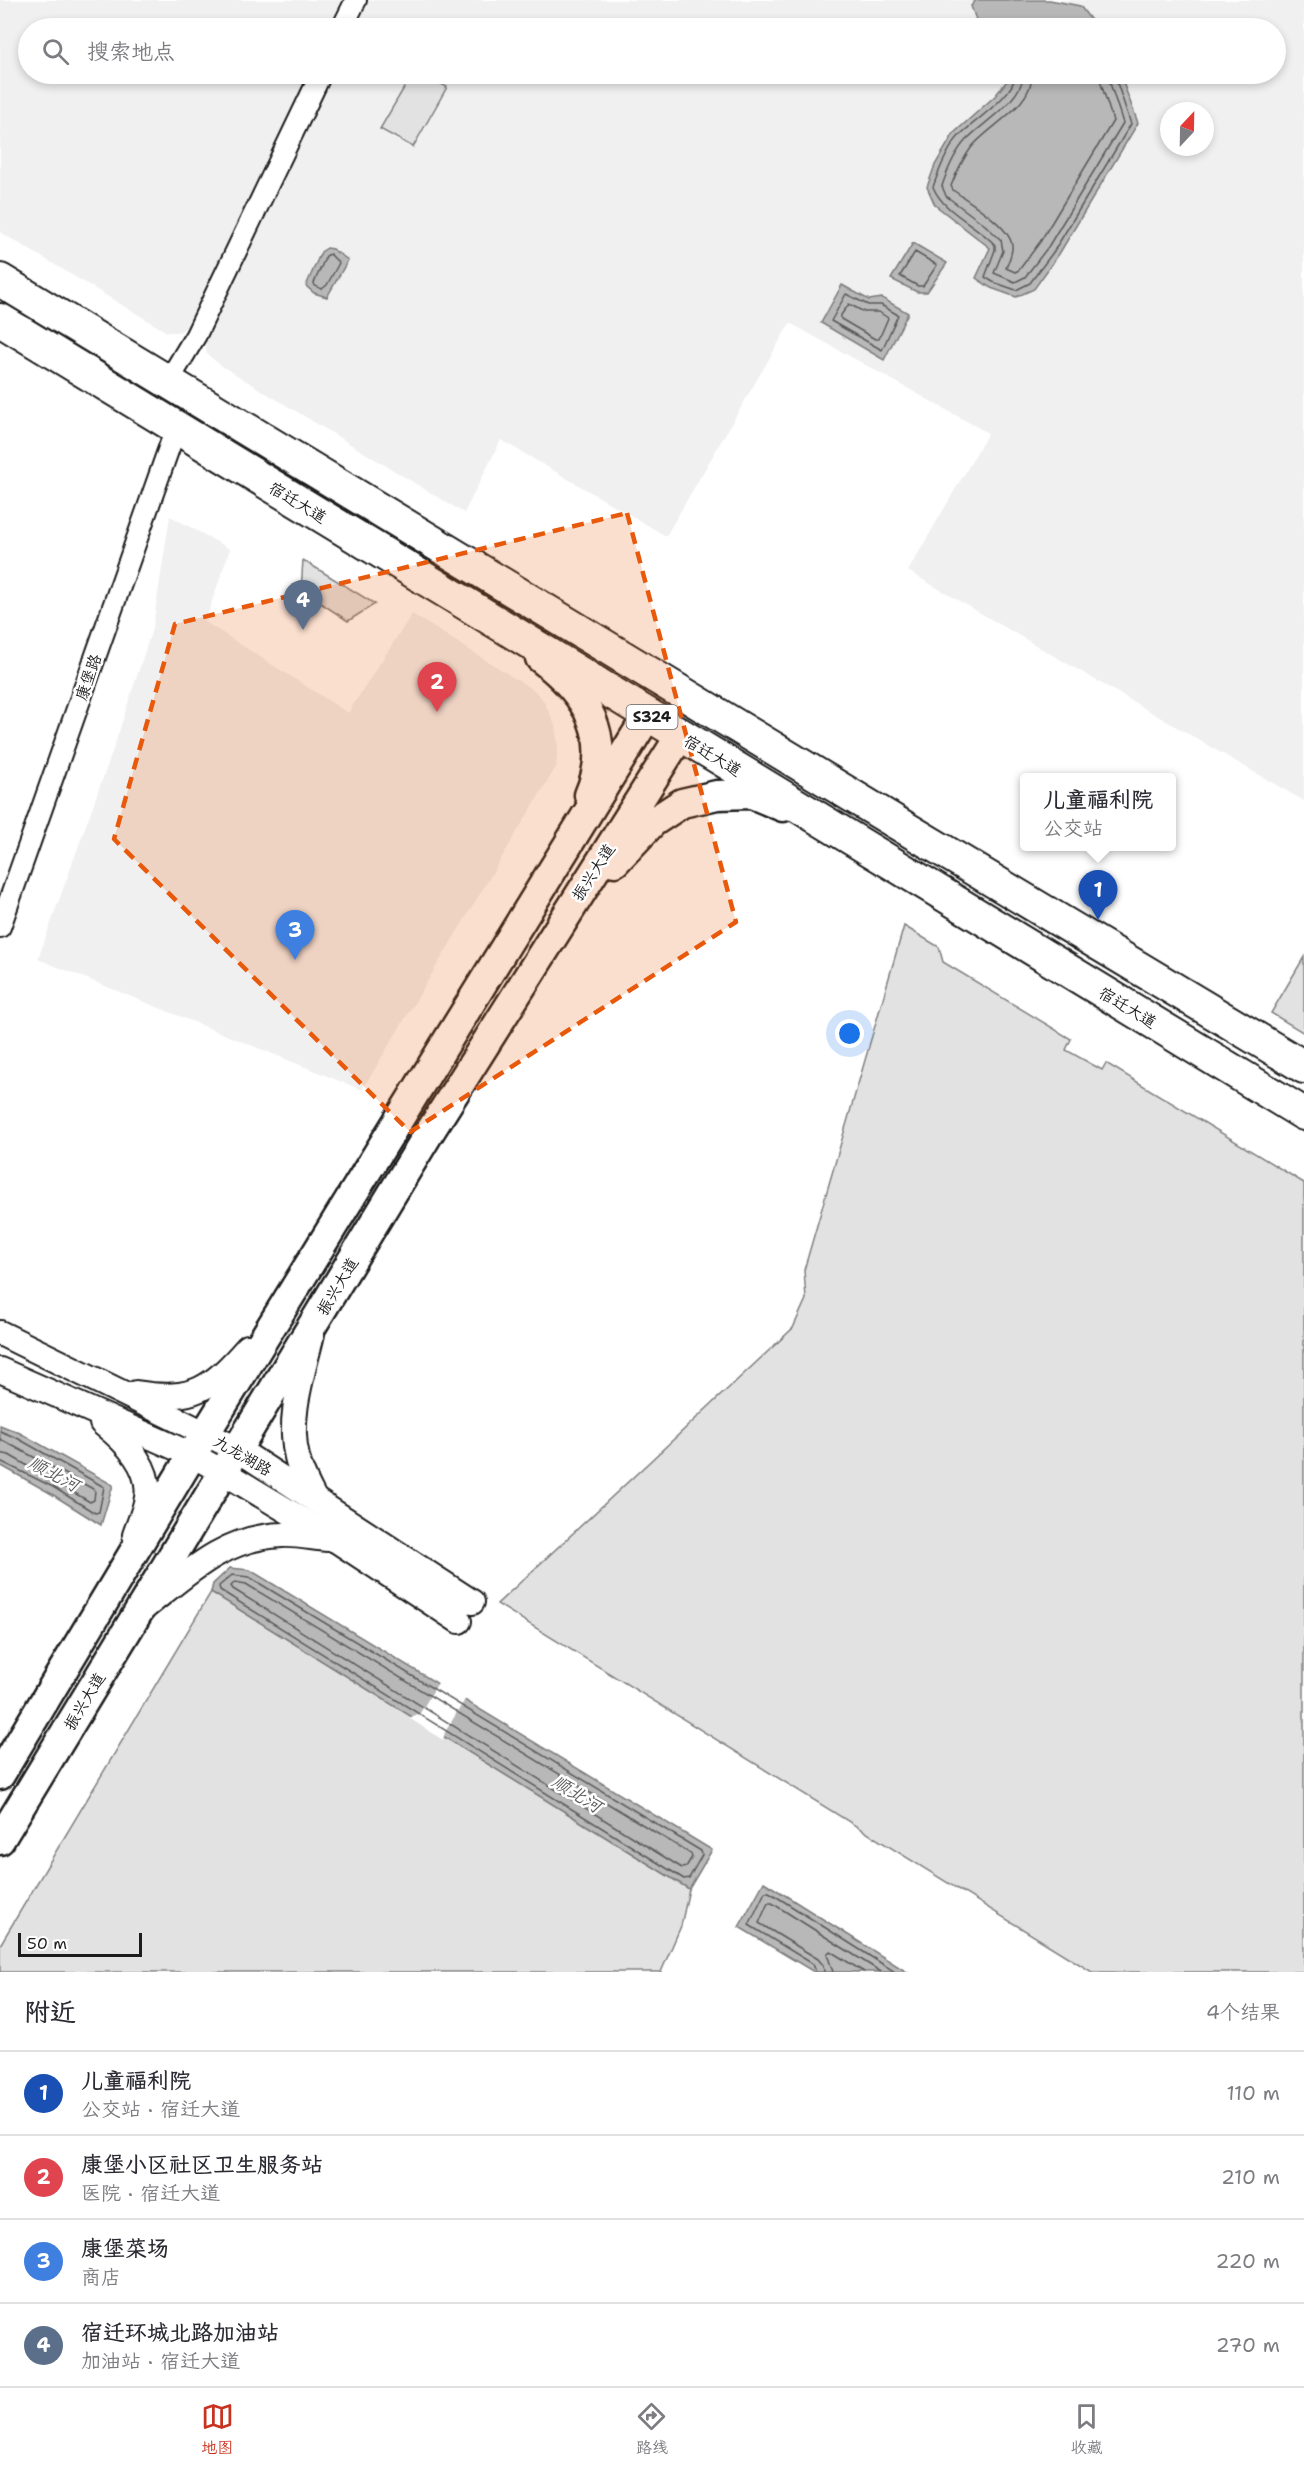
<!DOCTYPE html>
<html lang="zh">
<meta charset="utf-8">
<style>
:root{--surface:#fff;--page:#f2f2f3;--text:#2b2b33;--muted:#7c7c81;--line:#e1e1e2;--accent:#c8321e}
body{margin:0;font-family:"Shantell Sans","LXGW WenKai TC",sans-serif;background:var(--page);color:var(--text)}
.compass{position:absolute;left:1160px;top:102px;width:54px;height:54px;border-radius:50%;background:var(--surface);box-shadow:0 3px 9px #0003;rotate:22deg}
.scale{position:absolute;left:18px;bottom:15px;width:124px;box-sizing:border-box;padding-left:6px;border:3px solid #1c1c1c;border-top:0;font-size:16px;line-height:21px;white-space:nowrap;color:#1c1c1c;-webkit-text-stroke:4px #fff;paint-order:stroke}
.you{position:absolute;left:850px;top:1034px;width:21px;height:21px;margin:-15px;border:4px solid #fff;border-radius:50%;background:#1a73e8;box-shadow:0 0 0 9px #1a73e833}
.badge{display:grid;place-items:center;width:39px;height:39px;border-radius:50%;background:var(--accent);color:#fff;font-size:20px;font-weight:700}
.pin{position:absolute;translate:-50% -50px;filter:drop-shadow(0 2px 3px #0008)}
.pin::after{content:'';position:absolute;top:32px;width:21px;height:18px;background:inherit;clip-path:polygon(0 0,100% 0,50% 100%)}
.popup{position:absolute;left:1020px;top:773px;width:156px;height:78px;box-sizing:border-box;display:grid;place-content:center;border-radius:6px;background:var(--surface);filter:drop-shadow(0 2px 4px #0005);font-size:20px;white-space:nowrap;color:var(--muted)}
.popup b{font-size:22px;color:var(--text)}
.popup::after{content:'';position:absolute;left:50%;top:100%;margin-left:-12px;border:12px solid transparent;border-top-color:var(--surface)}
.list{margin:0;padding:0;list-style:none}
h2{display:flex;justify-content:space-between;align-items:center;height:78px;margin:0;padding:0 24px;font-size:26px}
h2 small{font-size:20px;font-weight:400;color:var(--muted)}
.list li{display:grid;grid-template-columns:39px 1fr auto;gap:18px;align-items:center;box-sizing:border-box;height:84px;padding:0 24px;border-top:2px solid var(--line)}
.list b{display:block;font-size:22px;white-space:nowrap}
.list p{margin:0;font-size:20px;white-space:nowrap;color:var(--muted)}
.list em{font-size:20px;font-style:normal;color:var(--muted)}
.icon{flex:none;width:33px;height:33px;fill:none;stroke:currentColor;stroke-width:2;stroke-linecap:round;stroke-linejoin:round}
.map{position:relative;flex:none;width:1304px;height:1972px;overflow:hidden}
.search{position:absolute;background:var(--surface);box-shadow:0 3px 9px #0003;left:18px;right:18px;top:18px;height:66px;display:flex;align-items:center;gap:15px;box-sizing:border-box;padding:0 21px;border-radius:33px;color:var(--muted);font-size:22px}
.sheet{height:414px;background:var(--surface)}
nav{display:flex;justify-content:space-around;align-items:center;box-sizing:border-box;height:84px;border-top:2px solid var(--line);background:var(--surface);font-size:16px;color:var(--muted)}
nav a{display:grid;justify-items:center;gap:3px}
nav .on{color:var(--accent)}
.map>svg:first-child{display:block}
.built{fill:#f0f0f0;fill-rule:evenodd}
.green{fill:#e2e2e2;stroke:#7f7f7f;stroke-width:1.5}
.water{fill:#b8b8b8;stroke:#7a7a7a;stroke-width:1.5}
.pier{fill:#fff}
.lines{fill:none;stroke-linecap:round;stroke-linejoin:round}
.shore{stroke:#5a5a5a;stroke-width:1.5}
.minor-casing{stroke:#1c1c1c;stroke-width:24}
.tertiary-casing{stroke:#1c1c1c;stroke-width:28}
.secondary-casing{stroke:#1c1c1c;stroke-width:33}
.primary-casing{stroke:#1c1c1c;stroke-width:36}
.minor{stroke:#fff;stroke-width:20}
.tertiary{stroke:#fff;stroke-width:24}
.secondary{stroke:#fff;stroke-width:28}
.primary{stroke:#fff;stroke-width:32}
.marked{fill:#e8590c;fill-opacity:0.2;stroke:#e8590c;stroke-width:4.5;stroke-dasharray:12 8;stroke-linejoin:round}
.labels{text-anchor:middle;stroke-width:5;stroke-linejoin:round;paint-order:stroke}
.shield{fill:#fff;stroke:#606060;stroke-width:1.5}
.shield-label{font-size:15px;font-weight:bold;fill:#1c1c1c}
.street-label{font-size:16px;fill:#1c1c1c;stroke:#fff}
.water-label{font-size:18px;font-style:italic;fill:#5a5a5a;stroke:#fff}
</style>
<div class="map">
<svg width="1304" height="1972" viewBox="0 0 1304 1972">
<rect width="100%" height="100%" fill="#fff"/>
<filter id="ink" filterUnits="userSpaceOnUse"><feTurbulence type="fractalNoise" baseFrequency=".0167" numOctaves="2"/><feDisplacementMap in="SourceGraphic" scale="12" xChannelSelector="R" yChannelSelector="G"/><feConvolveMatrix kernelMatrix="1 2 1 2 8 2 1 2 1" color-interpolation-filters="sRGB"/></filter>
<g filter="url(#ink)">
<!-- built -->
<g class="built">
<path d="M0 0H344L330 28H28V74H309L187 327 179 332H167L0 232Z"/>
<path d="M366 0H1304V801L908 571 988 433 790 323 666 536 501 440 464 513 220 365 206 353V335L331 74H1276V28H353ZM1169 111H1205V147H1169Z"/>
<path d="M170 516 230 549 205 622 348 713 412 614 535 691 543 700 555 725 558 745 556 767 362 1090 38 959 114 747 153 626Z"/>
</g>
<!-- green -->
<g class="green">
<path d="M412 74H422L447 87 413 147 380 129Z"/>
<path d="M303 560 375 604 348 621 301 590Z"/>
<path d="M904 926 939 947 943 962 1071 1039 1066 1050 1102 1070 1106 1063 1304 1183V1972H1092L497 1604 793 1328 806 1299 804 1270Z"/>
<path d="M1304 957V1033L1271 1013Z"/>
<path d="M211 1592 689 1889 681 1926 661 1972H0V1945Z"/>
</g>
<!-- water -->
<g class="water">
<path d="M976 0H1050L1080 6 1097 28H979L971 6Z"/>
<path d="M1009 74H1120L1138 123 1059 254 1034 289 1016 297 991 288 976 278 990 248 935 205 927 187 935 165 954 133 995 96 1010 77Z"/>
<path d="M913 243 947 263 927 292H917L891 279Z"/>
<path d="M327 248 332 249 348 260 327 297 314 293 306 286 321 252Z"/>
<path d="M842 285 869 300 882 298 908 313 884 360 821 323Z"/>
<path d="M0 1425 20 1433 113 1485 101 1525 50 1493 0 1465Z"/>
<path d="M230 1568 250 1570 712 1850 689 1889 211 1592 213 1584Z"/>
<path d="M764 1882 907 1972H814L739 1927Z"/>
</g>
<!-- pier -->
<path class="pier" d="M439 1681 466 1698 445 1732 443 1740 409 1718 420 1713Z"/>
<g class="lines">
<!-- shore -->
<g class="shore">
<path d="M1015 74C1016 95 973 121 959 136 947 149 939 170 933 187 944 213 976 224 995 245V250L985 277 993 282 1016 290 1030 283 1054 251 1131 124 1114 74"/>
<path d="M1023 74C1024 99 982 123 966 140 955 152 947 171 942 186L946 196 985 225 1001 240 1003 251 994 273 1015 282 1025 277 1048 247 1123 123 1107 74"/>
<path d="M1032 74C1033 106 988 126 971 148 963 159 956 173 951 186L953 190C969 202 1009 225 1012 245 1013 253 1009 260 1006 268L1015 272 1019 270 1040 242 1113 121 1098 74"/>
<path d="M915 252 937 265 923 286H918L900 276Z"/>
<path d="M330 254 339 263 327 285 322 289 315 286 314 283 326 256Z"/>
<path d="M846 294 868 305H881L898 315 882 350 831 321Z"/>
<path d="M849 304 864 312H879L888 318 879 339H875L841 319V315Z"/>
<path d="M0 1431 17 1438 104 1487 99 1512 95 1513 53 1487 0 1461"/>
<path d="M0 1439 95 1490 94 1500 90 1502 9 1455 0 1453"/>
<path d="M232 1575 249 1577 701 1851 702 1855 689 1878 684 1879 220 1590 219 1586Z"/>
<path d="M235 1582 246 1584 691 1854 692 1857 686 1867 682 1868 233 1589 231 1586Z"/>
<path d="M816 1972 813 1964 749 1925 765 1892H769L895 1972"/>
<path d="M824 1972 823 1965 818 1959 759 1923 768 1903H772L881 1972"/>
<path d="M833 1972 827 1954 830 1951 864 1972"/>
</g>
<defs>
<g id="minor">
<path d="M342 28 356 0"/>
<path d="M168 382 196 335 321 74"/>
<path d="M0 927 176 428"/>
</g>
<g id="tertiary">
<path d="M0 1333 237 1449 472 1602"/>
<path d="M312 1334C303 1373 287 1418 297 1457 300 1472 308 1486 315 1500"/>
<path d="M0 1370 192 1455 223 1472 336 1540 459 1621"/>
<path d="M136 1393C194 1402 211 1389 248 1347"/>
<path d="M102 1423C124 1440 152 1467 147 1498 145 1511 139 1523 135 1535"/>
<path d="M145 1607C188 1573 224 1537 282 1535 297 1534 313 1538 328 1539"/>
</g>
<g id="secondary">
<path d="M540 658C587 694 614 737 589 795"/>
<path d="M615 862 653 822 682 803 717 795 752 794 783 807"/>
<path d="M0 1775 192 1455 648 715"/>
<path d="M0 1840 429 1133 680 736"/>
</g>
<g id="primary">
<path d="M0 280 897 823 1304 1067"/>
<path d="M0 320 1304 1114"/>
</g>
</defs>
<!-- minor casing -->
<use href="#minor" class="minor-casing"/>
<!-- tertiary casing -->
<use href="#tertiary" class="tertiary-casing"/>
<!-- secondary casing -->
<use href="#secondary" class="secondary-casing"/>
<!-- primary casing -->
<use href="#primary" class="primary-casing"/>
<!-- minor -->
<use href="#minor" class="minor"/>
<!-- tertiary -->
<use href="#tertiary" class="tertiary"/>
<!-- secondary -->
<use href="#secondary" class="secondary"/>
<!-- primary -->
<use href="#primary" class="primary"/>
</g>
</g>
<!-- marked area -->
<path class="marked" d="M627 513 736 922 410 1132 114 839 175 624Z"/>
<g class="labels">
<!-- shield labels -->
<rect class="shield" x="626.5" y="705" width="51" height="24" rx="4.5"/>
<g class="shield-label">
<text x="652" y="722">S324</text>
</g>
<!-- street labels -->
<g class="street-label">
<text transform="translate(298 502) rotate(31)" y="6">宿迁大道</text>
<text transform="translate(88 677) rotate(-71)" y="6">康堡路</text>
<text transform="translate(713 755) rotate(31)" y="6">宿迁大道</text>
<text transform="translate(593 872) rotate(-57)" y="6">振兴大道</text>
<text transform="translate(1128 1007) rotate(31)" y="6">宿迁大道</text>
<text transform="translate(337 1286) rotate(-59)" y="6">振兴大道</text>
<text transform="translate(243 1455) rotate(30)" y="6">九龙湖路</text>
<text transform="translate(84 1701) rotate(-59)" y="6">振兴大道</text>
</g>
<!-- water labels -->
<g class="water-label">
<text transform="translate(54 1474) rotate(28)" y="6">顺北河</text>
<text transform="translate(577 1794) rotate(32)" y="6">顺北河</text>
</g>
</g>
</svg>
<svg class="compass" viewBox="-18 -18 36 36"><path d="M0-13l5 13h-10z" fill="#e53935"/><path d="M0 13l5-13h-10z" fill="#7c7c81"/></svg>
<div class="scale">50 m</div>
<div class="you"></div>
<div class="pin badge" style="left:1098px;top:920px;background:#1a4fb4">1</div>
<div class="popup"><b>儿童福利院</b>公交站</div>
<div class="pin badge" style="left:437px;top:712px;background:#e0444e">2</div>
<div class="pin badge" style="left:295px;top:960px;background:#3f7fe0">3</div>
<div class="pin badge" style="left:303px;top:630px;background:#5c6f8a">4</div>
<div class="search"><svg class="icon" aria-label="search" viewBox="0 0 24 24"><circle cx="10" cy="10" r="6"/><path d="M15 15l6 6"/></svg>搜索地点</div>
</div>
<section class="sheet">
<h2>附近<small>4个结果</small></h2>
<ul class="list">
<li><span class="badge" style="background:#1a4fb4">1</span><div><b>儿童福利院</b><p>公交站 · 宿迁大道</p></div><em>110 m</em></li>
<li><span class="badge" style="background:#e0444e">2</span><div><b>康堡小区社区卫生服务站</b><p>医院 · 宿迁大道</p></div><em>210 m</em></li>
<li><span class="badge" style="background:#3f7fe0">3</span><div><b>康堡菜场</b><p>商店</p></div><em>220 m</em></li>
<li><span class="badge" style="background:#5c6f8a">4</span><div><b>宿迁环城北路加油站</b><p>加油站 · 宿迁大道</p></div><em>270 m</em></li>
</ul>
</section>
<nav>
<a class="on"><svg class="icon" aria-label="map" viewBox="0 0 24 24"><path d="M3 6l6-2 6 2 6-2v14l-6 2-6-2-6 2zM9 4v14M15 6v14"/></svg>地图</a>
<a><svg class="icon" aria-label="directions" viewBox="0 0 24 24"><path d="M12 3l9 9-9 9-9-9zM9 14v-3h6M13 9l2 2-2 2"/></svg>路线</a>
<a><svg class="icon" aria-label="saved" viewBox="0 0 24 24"><path d="M7 4h10v16l-5-4-5 4z"/></svg>收藏</a>
</nav>
